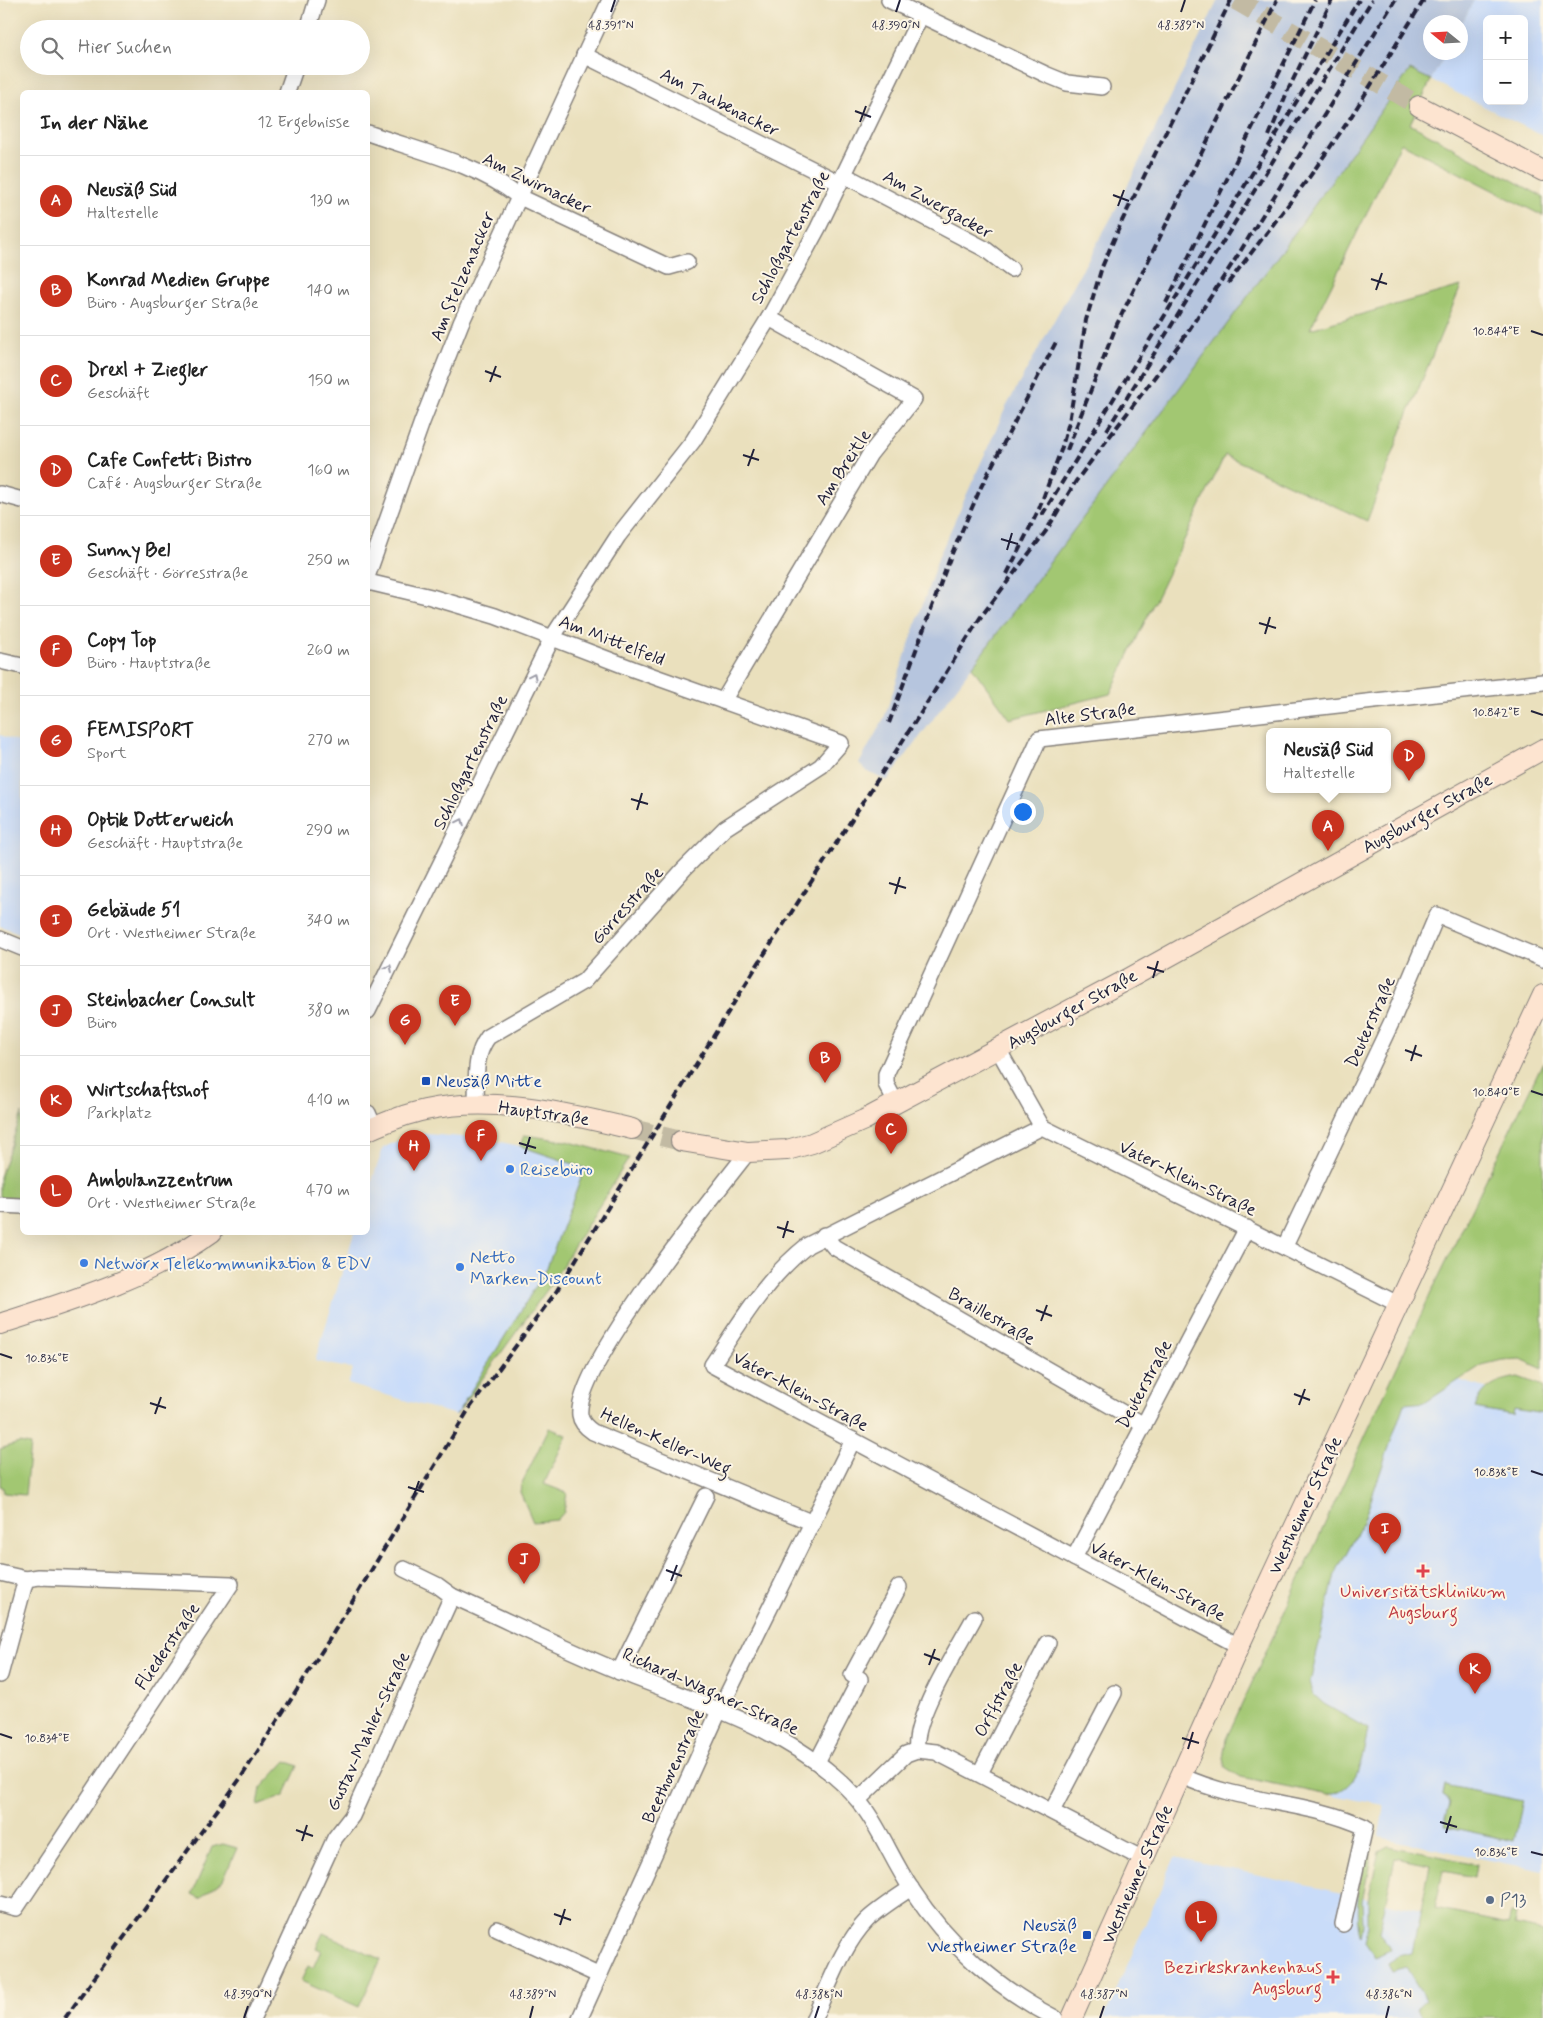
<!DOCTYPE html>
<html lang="de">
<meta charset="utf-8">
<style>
:root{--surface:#fff;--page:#f2f2f2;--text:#222;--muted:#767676;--line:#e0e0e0;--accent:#c8321e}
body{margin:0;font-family:Mynerve,sans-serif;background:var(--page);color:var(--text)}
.controls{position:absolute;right:15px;top:15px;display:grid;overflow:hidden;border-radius:8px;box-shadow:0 5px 20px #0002}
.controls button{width:45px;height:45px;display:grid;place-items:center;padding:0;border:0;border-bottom:1px solid var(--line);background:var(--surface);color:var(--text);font:25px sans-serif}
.compass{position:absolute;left:1423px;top:15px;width:45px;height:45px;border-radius:50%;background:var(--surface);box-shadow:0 5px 20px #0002;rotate:288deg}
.you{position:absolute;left:1022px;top:811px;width:18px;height:18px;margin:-12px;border:4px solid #fff;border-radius:50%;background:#1a73e8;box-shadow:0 0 0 8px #1a73e833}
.badge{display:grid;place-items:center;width:32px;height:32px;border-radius:50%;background:var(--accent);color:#fff;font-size:16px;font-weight:700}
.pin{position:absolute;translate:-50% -41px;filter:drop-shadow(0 1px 2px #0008)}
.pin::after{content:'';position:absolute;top:26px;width:18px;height:15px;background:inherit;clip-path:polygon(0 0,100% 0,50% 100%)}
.popup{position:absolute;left:1266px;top:728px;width:125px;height:65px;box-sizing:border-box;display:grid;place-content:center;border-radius:8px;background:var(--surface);filter:drop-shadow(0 1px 4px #0005);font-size:16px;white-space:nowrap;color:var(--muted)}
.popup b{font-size:19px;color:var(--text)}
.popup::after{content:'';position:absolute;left:50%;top:100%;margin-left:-10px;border:10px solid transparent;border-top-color:var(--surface)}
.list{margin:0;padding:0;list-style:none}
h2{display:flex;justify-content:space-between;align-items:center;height:65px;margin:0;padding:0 20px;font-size:21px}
h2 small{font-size:16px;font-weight:400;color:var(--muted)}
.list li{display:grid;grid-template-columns:32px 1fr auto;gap:15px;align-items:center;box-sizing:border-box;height:90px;padding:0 20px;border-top:1px solid var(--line)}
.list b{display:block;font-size:19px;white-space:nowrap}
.list p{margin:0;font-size:16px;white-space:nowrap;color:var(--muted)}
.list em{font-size:16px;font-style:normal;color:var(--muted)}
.icon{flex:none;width:28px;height:28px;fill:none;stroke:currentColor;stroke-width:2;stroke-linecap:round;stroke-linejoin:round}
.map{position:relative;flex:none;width:1543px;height:2018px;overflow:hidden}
.search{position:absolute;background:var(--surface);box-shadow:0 5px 20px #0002;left:20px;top:20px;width:350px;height:55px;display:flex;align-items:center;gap:12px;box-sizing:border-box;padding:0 18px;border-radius:28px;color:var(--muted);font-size:19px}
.panel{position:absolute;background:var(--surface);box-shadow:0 5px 20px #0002;left:20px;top:90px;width:350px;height:1145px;border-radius:8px}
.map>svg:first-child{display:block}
.built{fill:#c9dcf9;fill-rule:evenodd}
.industrial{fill:#b6c5de}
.green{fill:#a2c772;stroke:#627456}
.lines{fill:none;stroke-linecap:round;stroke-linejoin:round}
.secondary-tunnel{stroke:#c2baa3;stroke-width:20;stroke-dasharray:20 10;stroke-linecap:butt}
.street-casing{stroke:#86817c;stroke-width:18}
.secondary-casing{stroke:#86817c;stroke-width:22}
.street{stroke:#fff;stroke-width:15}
.secondary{stroke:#fde4d0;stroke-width:20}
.rail{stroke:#22223b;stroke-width:4;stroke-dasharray:8 4;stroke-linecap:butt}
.oneway{stroke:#9c9ca7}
.ticks{fill:none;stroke:#22223b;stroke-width:2}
.transit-dot{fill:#1a4fb4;stroke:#fcf5e5;stroke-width:2}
.shop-dot{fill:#3f7fe0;stroke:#fcf5e5;stroke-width:2}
.health-dot{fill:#e0444e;stroke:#fcf5e5;stroke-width:2}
.service-dot{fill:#5c6f8a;stroke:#fcf5e5;stroke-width:2}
.labels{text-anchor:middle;stroke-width:4;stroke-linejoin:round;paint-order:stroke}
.street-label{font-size:18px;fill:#22223b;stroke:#fcf5e5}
.transit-label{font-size:18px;fill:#164399;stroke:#fcf5e5;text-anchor:start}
.shop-label{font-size:18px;fill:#366cbe;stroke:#fcf5e5;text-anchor:start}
.health-label{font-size:18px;fill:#be3a42;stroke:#fcf5e5}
.service-label{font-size:18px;fill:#4e5e75;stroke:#fcf5e5;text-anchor:start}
.ticks-label{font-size:12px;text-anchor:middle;fill:#22223b;stroke:#fcf5e5;stroke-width:4;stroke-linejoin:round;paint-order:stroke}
</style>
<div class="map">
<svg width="1543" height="2018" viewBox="0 0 1543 2018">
<rect width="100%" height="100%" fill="#fcf5e5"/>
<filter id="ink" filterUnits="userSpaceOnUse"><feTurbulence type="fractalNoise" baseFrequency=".02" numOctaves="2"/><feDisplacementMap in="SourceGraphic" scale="10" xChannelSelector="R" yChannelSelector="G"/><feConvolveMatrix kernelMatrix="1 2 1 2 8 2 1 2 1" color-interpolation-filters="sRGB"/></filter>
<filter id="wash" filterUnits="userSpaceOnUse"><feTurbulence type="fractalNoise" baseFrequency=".0096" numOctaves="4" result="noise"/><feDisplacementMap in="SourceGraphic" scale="20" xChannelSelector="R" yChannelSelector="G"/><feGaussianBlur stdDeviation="1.12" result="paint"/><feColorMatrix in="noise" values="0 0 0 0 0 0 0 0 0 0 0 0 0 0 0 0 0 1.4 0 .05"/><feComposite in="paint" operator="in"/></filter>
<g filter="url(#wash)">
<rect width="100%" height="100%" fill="#eae0bd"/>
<!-- built -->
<g class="built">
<path d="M1474 0H1543V136L1431 80 1446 53 1460 52 1461 25ZM1487 19H1524V101H1487Z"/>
<path d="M0 735 22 743V934L0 926Z"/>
<path d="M414 1133 485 1139 520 1146 585 1167 546 1270 456 1415 348 1384 353 1369 315 1361 354 1233 368 1232V1193L383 1148Z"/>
<path d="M1400 1362 1485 1388 1543 1402V1871L1379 1837 1384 1805 1241 1777 1225 1767 1223 1759 1226 1739Z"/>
<path d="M1175 1857 1543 1936V2018H1104Z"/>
</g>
<!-- industrial -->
<path class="industrial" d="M1218 0H1474L1461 25 1460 22H1430V52L1446 53 1431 80 1410 70 1289 241 887 781 868 772 859 764 884 718 939 556 1006 407 1116 209Z"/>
<!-- green -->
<g class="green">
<path d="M1410 70 1431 80 1410 124 1543 197V216L1401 143 1310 329 1461 286 1406 419 1367 521 1225 455 1110 694 1010 719 972 667 1289 241Z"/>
<path d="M1543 1062V1369L1521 1359 1502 1360 1482 1365 1426 1402 1404 1404 1363 1522 1335 1574 1310 1683 1314 1695 1324 1704 1368 1729C1361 1758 1362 1787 1328 1795L1241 1777 1225 1767 1223 1759 1226 1739 1430 1295Z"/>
<path d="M22 1113V1206L0 1205V1177Z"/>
<path d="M524 1135 566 1141 629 1158 549 1287 456 1415 546 1270 585 1168 520 1146Z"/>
<path d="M1518 1377 1543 1386V1414L1514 1409 1513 1415 1475 1408C1483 1385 1497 1381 1518 1377Z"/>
<path d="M549 1428 567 1435 544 1484 567 1493 564 1512 557 1520 533 1522 520 1492 521 1485Z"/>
<path d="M19 1443 30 1445 25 1495 4 1493 3 1487 0 1486V1449Z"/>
<path d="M286 1761 298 1766 284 1796 258 1806 261 1788Z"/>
<path d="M1445 1785 1523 1801 1514 1841 1444 1826 1450 1803 1448 1799 1443 1796Z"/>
<path d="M223 1844 237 1848 223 1880 200 1898 192 1894 212 1847Z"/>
<path d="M1388 1846 1476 1864 1474 1877 1443 1871 1435 1909 1508 1924 1511 1913 1516 1914 1514 1925 1543 1931V2018H1423L1417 2009 1426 2001 1406 1968 1391 1972 1387 1963 1398 1956 1412 1953 1430 1865 1395 1858 1379 1933 1390 1946V1950L1375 1957 1365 1942 1368 1927V1900L1379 1851Z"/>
<path d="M1373 1848 1362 1901 1363 1924 1361 1936C1353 1917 1359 1863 1373 1848Z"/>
<path d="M323 1933 381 1959 359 2007 301 1981 308 1966 313 1968 321 1950 316 1948Z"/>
</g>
</g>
<g filter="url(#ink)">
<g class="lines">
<!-- secondary-tunnel -->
<g class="secondary-tunnel">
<path d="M1236 0 1419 106"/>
<path d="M632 1129 681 1141"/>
</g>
<defs>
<g id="street">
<path d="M889 0 1045 74 1067 83 1102 87"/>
<path d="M308 29 317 0"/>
<path d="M584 55 840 183"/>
<path d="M287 92 296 66"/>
<path d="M368 133C418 151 475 163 518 196L669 267 687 262"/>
<path d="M844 175 985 249 1011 269"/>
<path d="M0 494 22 500"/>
<path d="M368 574 422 422 461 323 610 0"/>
<path d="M368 582 431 597 495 616 633 669 841 743 821 766 725 828 684 869 584 981 488 1037C473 1057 477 1081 476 1105"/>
<path d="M0 661 22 666"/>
<path d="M723 701 870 454 914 399 769 318"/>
<path d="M0 939 22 948"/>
<path d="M368 1011 552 638 618 536 693 441 769 318 818 228 921 15"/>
<path d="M998 1049 1042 1127"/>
<path d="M896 1103 886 1084V1074L1039 739 1543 682"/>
<path d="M368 1113 374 1127"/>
<path d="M748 1152C715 1194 574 1369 580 1415 581 1423 587 1428 593 1432L813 1523"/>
<path d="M0 1205 22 1206"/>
<path d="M824 1235 834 1247 1144 1425"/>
<path d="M1285 1246 1393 1019 1437 915 1543 959"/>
<path d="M1074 1558 1247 1228"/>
<path d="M404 1569 437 1585 452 1596C508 1621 564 1649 621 1672 693 1701 773 1724 833 1775 876 1811 883 1846 912 1890 947 1944 997 1988 1055 2018"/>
<path d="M0 1573 26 1579 39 1577 231 1584 16 1908 0 1904"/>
<path d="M1239 1646 712 1365C741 1321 766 1278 808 1245L1042 1127 1398 1304"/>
<path d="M619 1672 706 1496"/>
<path d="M0 1675 26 1579"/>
<path d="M917 1750C912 1719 958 1648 974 1618"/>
<path d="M817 1762 860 1679 852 1675 899 1587"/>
<path d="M980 1773 1048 1643"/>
<path d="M1182 1776C1242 1804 1306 1800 1365 1827L1343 1924"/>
<path d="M859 1799 906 1754 917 1750 936 1752 1143 1859"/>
<path d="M1052 1811 1114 1693"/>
<path d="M497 1929 598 1975"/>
<path d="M253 2018 335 1838 352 1816 452 1596"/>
<path d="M580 2018 719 1711 853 1440"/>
<path d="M814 2018C829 1986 842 1946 867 1920 880 1908 896 1898 911 1888"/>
</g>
<g id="secondary">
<path d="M1419 106 1543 171"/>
<path d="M368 1130C386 1122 406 1114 425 1110 493 1095 566 1113 632 1129"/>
<path d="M681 1141 748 1152 787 1150 812 1143 864 1120 1128 979 1543 749"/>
<path d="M0 1324C74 1300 148 1278 212 1232"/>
<path d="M1072 2018 1239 1646 1543 995"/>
</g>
</defs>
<!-- street casing -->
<use href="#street" class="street-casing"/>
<!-- secondary casing -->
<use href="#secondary" class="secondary-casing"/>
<!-- street -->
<use href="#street" class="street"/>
<!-- secondary -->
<use href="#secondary" class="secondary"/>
<!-- rail -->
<g class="rail">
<path d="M1269 136 1288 90 1332 0"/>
<path d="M1228 283 1308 179 1349 120 1424 0"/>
<path d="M1166 303 1315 0"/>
<path d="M1107 430 1372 0"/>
<path d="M1067 450 1117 324 1277 0"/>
<path d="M1042 515 1359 0"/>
<path d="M1007 574 1039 509 1061 450 1069 422 1086 320 1102 267 1122 221 1231 0"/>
<path d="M889 723 950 558 981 487 1056 342"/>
<path d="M65 2018 240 1779 329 1640 469 1409 556 1292 756 967 922 711 980 618 1046 531 1076 481 1181 342 1238 255 1395 0"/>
</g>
</g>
<!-- one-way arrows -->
<defs><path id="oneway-chevron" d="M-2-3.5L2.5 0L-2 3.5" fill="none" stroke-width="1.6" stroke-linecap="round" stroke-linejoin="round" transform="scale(1.25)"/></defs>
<g class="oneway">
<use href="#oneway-chevron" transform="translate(533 676) rotate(-64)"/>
<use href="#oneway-chevron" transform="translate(461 822) rotate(-64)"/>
<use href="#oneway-chevron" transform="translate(389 968) rotate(-64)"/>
</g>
</g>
<!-- ticks -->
<path class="ticks" d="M611 12 615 0M896 12 900 0M1181 12 1185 0M855 111 871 117M860 122 866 106M1113 195 1129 201M1118 206 1124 190M1371 279 1387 284M1376 290 1382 273M1531 331 1543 335M485 371 501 377M490 382 496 366M743 455 759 460M748 466 754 449M1001 539 1018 544M1007 550 1012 533M1259 623 1276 628M1265 634 1270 617M1531 711 1543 715M631 799 648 804M637 810 642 793M889 883 906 888M895 894 900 877M1147 967 1164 972M1153 978 1158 961M1405 1050 1422 1056M1411 1061 1416 1045M1531 1091 1543 1095M519 1143 536 1148M525 1154 530 1137M777 1227 794 1232M783 1238 788 1221M1036 1310 1052 1316M1041 1321 1047 1305M0 1354 12 1358M1294 1394 1310 1400M150 1403 166 1408M1299 1405 1305 1389M155 1414 161 1397M1531 1471 1543 1475M408 1487 424 1492M413 1498 419 1481M666 1570 682 1576M671 1581 677 1565M924 1654 940 1660M929 1665 935 1649M0 1734 12 1738M1182 1738 1199 1743M1188 1749 1193 1732M1440 1822 1457 1827M296 1830 313 1836M1446 1833 1451 1816M302 1841 307 1825M1531 1852 1543 1855M554 1914 571 1920M560 1925 565 1909M244 2018 248 2006M530 2018 533 2006M815 2018 819 2006M1100 2018 1104 2006M1386 2018 1389 2006"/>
<!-- markers -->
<g class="transit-dot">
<rect x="421" y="1076" width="10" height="10" rx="2.5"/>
<rect x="1082" y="1930" width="10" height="10" rx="2.5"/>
</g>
<g class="shop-dot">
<circle cx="510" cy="1169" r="5"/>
<circle cx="84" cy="1263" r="5"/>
<circle cx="460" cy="1267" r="5"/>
</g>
<g class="health-dot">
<path d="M1420.5 1563.5h5v5h5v5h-5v5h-5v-5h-5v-5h5z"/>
<path d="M1330.5 1969.5h5v5h5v5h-5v5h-5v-5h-5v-5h5z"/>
</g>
<circle class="service-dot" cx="1490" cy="1900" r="5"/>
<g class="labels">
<!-- street labels -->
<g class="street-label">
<text transform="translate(720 102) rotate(27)" y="6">Am Taubenacker</text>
<text transform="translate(537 183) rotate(26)" y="6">Am Zwirnacker</text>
<text transform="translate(938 204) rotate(29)" y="6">Am Zwergacker</text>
<text transform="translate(790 237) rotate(-62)" y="6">Schloßgartenstraße</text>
<text transform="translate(462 276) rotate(-67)" y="6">Am Stelzenacker</text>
<text transform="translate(843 467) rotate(-57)" y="6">Am Breitle</text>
<text transform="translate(612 640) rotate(21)" y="6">Am Mittelfeld</text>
<text transform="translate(1090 714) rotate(-7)" y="6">Alte Straße</text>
<text transform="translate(470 762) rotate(-64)" y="6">Schloßgartenstraße</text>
<text transform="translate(1427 813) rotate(-29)" y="6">Augsburger Straße</text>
<text transform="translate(627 905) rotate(-48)" y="6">Görresstraße</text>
<text transform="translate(1072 1009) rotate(-29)" y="6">Augsburger Straße</text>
<text transform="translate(1370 1022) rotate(-66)" y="6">Deuterstraße</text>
<text transform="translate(544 1113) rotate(8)" y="6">Hauptstraße</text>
<text transform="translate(1188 1178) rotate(26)" y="6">Vater-Klein-Straße</text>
<text transform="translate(992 1316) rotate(30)" y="6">Braillestraße</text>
<text transform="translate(1144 1384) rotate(-62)" y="6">Deuterstraße</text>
<text transform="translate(801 1391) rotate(28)" y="6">Vater-Klein-Straße</text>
<text transform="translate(666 1441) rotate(24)" y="6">Hellen-Keller-Weg</text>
<text transform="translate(1305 1505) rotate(-65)" y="6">Westheimer Straße</text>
<text transform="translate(1158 1581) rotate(28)" y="6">Vater-Klein-Straße</text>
<text transform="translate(167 1646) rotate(-56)" y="6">Fliederstraße</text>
<text transform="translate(711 1691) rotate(24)" y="6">Richard-Wagner-Straße</text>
<text transform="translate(998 1699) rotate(-62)" y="6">Orffstraße</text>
<text transform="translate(368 1731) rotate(-65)" y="6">Gustav-Mahler-Straße</text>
<text transform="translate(673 1766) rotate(-65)" y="6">Beethovenstraße</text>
<text transform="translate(1137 1874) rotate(-66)" y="6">Westheimer Straße</text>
</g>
<!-- transit labels -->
<g class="transit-label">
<text x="436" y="1087">Neusäß Mitte</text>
<text x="1077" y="1931" text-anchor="end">Neusäß<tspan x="1077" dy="21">Westheimer Straße</tspan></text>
</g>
<!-- shop labels -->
<g class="shop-label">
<text x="520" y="1175">Reisebüro</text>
<text x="470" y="1263">Netto<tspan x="470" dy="21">Marken-Discount</tspan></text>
<text x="94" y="1269">Netwörx Telekommunikation &amp; EDV</text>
</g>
<!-- health labels -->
<g class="health-label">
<text x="1423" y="1597">Universitätsklinikum<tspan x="1423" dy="21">Augsburg</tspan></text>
<text x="1322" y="1973" text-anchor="end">Bezirkskrankenhaus<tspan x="1322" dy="21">Augsburg</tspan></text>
</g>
<!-- service labels -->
<g class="service-label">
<text x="1500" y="1906">P13</text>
</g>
</g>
<g class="ticks-label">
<text x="611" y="29">48.391°N</text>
<text x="896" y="29">48.390°N</text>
<text x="1181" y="29">48.389°N</text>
<text x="1496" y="335">10.844°E</text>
<text x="1496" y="716">10.842°E</text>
<text x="1496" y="1096">10.840°E</text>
<text x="47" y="1362">10.836°E</text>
<text x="1496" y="1476">10.838°E</text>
<text x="47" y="1742">10.834°E</text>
<text x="1496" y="1856">10.836°E</text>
<text x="248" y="1998">48.390°N</text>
<text x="533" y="1998">48.389°N</text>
<text x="819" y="1998">48.388°N</text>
<text x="1104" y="1998">48.387°N</text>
<text x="1389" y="1998">48.386°N</text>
</g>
</svg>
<div class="controls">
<button>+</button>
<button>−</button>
</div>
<svg class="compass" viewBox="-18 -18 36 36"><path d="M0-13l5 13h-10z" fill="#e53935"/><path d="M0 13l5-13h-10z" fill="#767676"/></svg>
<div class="you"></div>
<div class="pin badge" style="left:1328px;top:851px">A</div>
<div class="popup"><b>Neusäß Süd</b>Haltestelle</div>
<div class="pin badge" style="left:825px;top:1083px">B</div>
<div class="pin badge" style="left:891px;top:1154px">C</div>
<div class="pin badge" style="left:1409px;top:781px">D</div>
<div class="pin badge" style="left:455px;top:1026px">E</div>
<div class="pin badge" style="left:481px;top:1161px">F</div>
<div class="pin badge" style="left:405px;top:1045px">G</div>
<div class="pin badge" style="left:414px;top:1171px">H</div>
<div class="pin badge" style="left:1385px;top:1554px">I</div>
<div class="pin badge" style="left:524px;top:1584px">J</div>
<div class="pin badge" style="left:1475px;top:1694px">K</div>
<div class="pin badge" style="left:1201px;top:1942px">L</div>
<div class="search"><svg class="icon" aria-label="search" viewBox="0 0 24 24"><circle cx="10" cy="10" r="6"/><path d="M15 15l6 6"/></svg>Hier suchen</div>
<section class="panel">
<h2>In der Nähe<small>12 Ergebnisse</small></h2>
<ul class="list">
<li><span class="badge">A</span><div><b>Neusäß Süd</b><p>Haltestelle</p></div><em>130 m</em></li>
<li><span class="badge">B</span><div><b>Konrad Medien Gruppe</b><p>Büro · Augsburger Straße</p></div><em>140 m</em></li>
<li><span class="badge">C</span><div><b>Drexl + Ziegler</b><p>Geschäft</p></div><em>150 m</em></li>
<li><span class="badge">D</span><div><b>Cafe Confetti Bistro</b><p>Café · Augsburger Straße</p></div><em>160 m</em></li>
<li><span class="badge">E</span><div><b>Sunny Bel</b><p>Geschäft · Görresstraße</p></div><em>250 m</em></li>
<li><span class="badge">F</span><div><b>Copy Top</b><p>Büro · Hauptstraße</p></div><em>260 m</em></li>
<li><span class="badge">G</span><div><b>FEMISPORT</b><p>Sport</p></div><em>270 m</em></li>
<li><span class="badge">H</span><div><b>Optik Dotterweich</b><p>Geschäft · Hauptstraße</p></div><em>290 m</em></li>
<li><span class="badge">I</span><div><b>Gebäude 51</b><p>Ort · Westheimer Straße</p></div><em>340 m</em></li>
<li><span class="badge">J</span><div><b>Steinbacher Consult</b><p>Büro</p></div><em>380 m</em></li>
<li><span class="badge">K</span><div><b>Wirtschaftshof</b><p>Parkplatz</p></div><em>410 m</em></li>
<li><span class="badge">L</span><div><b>Ambulanzzentrum</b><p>Ort · Westheimer Straße</p></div><em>470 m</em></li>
</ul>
</section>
</div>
